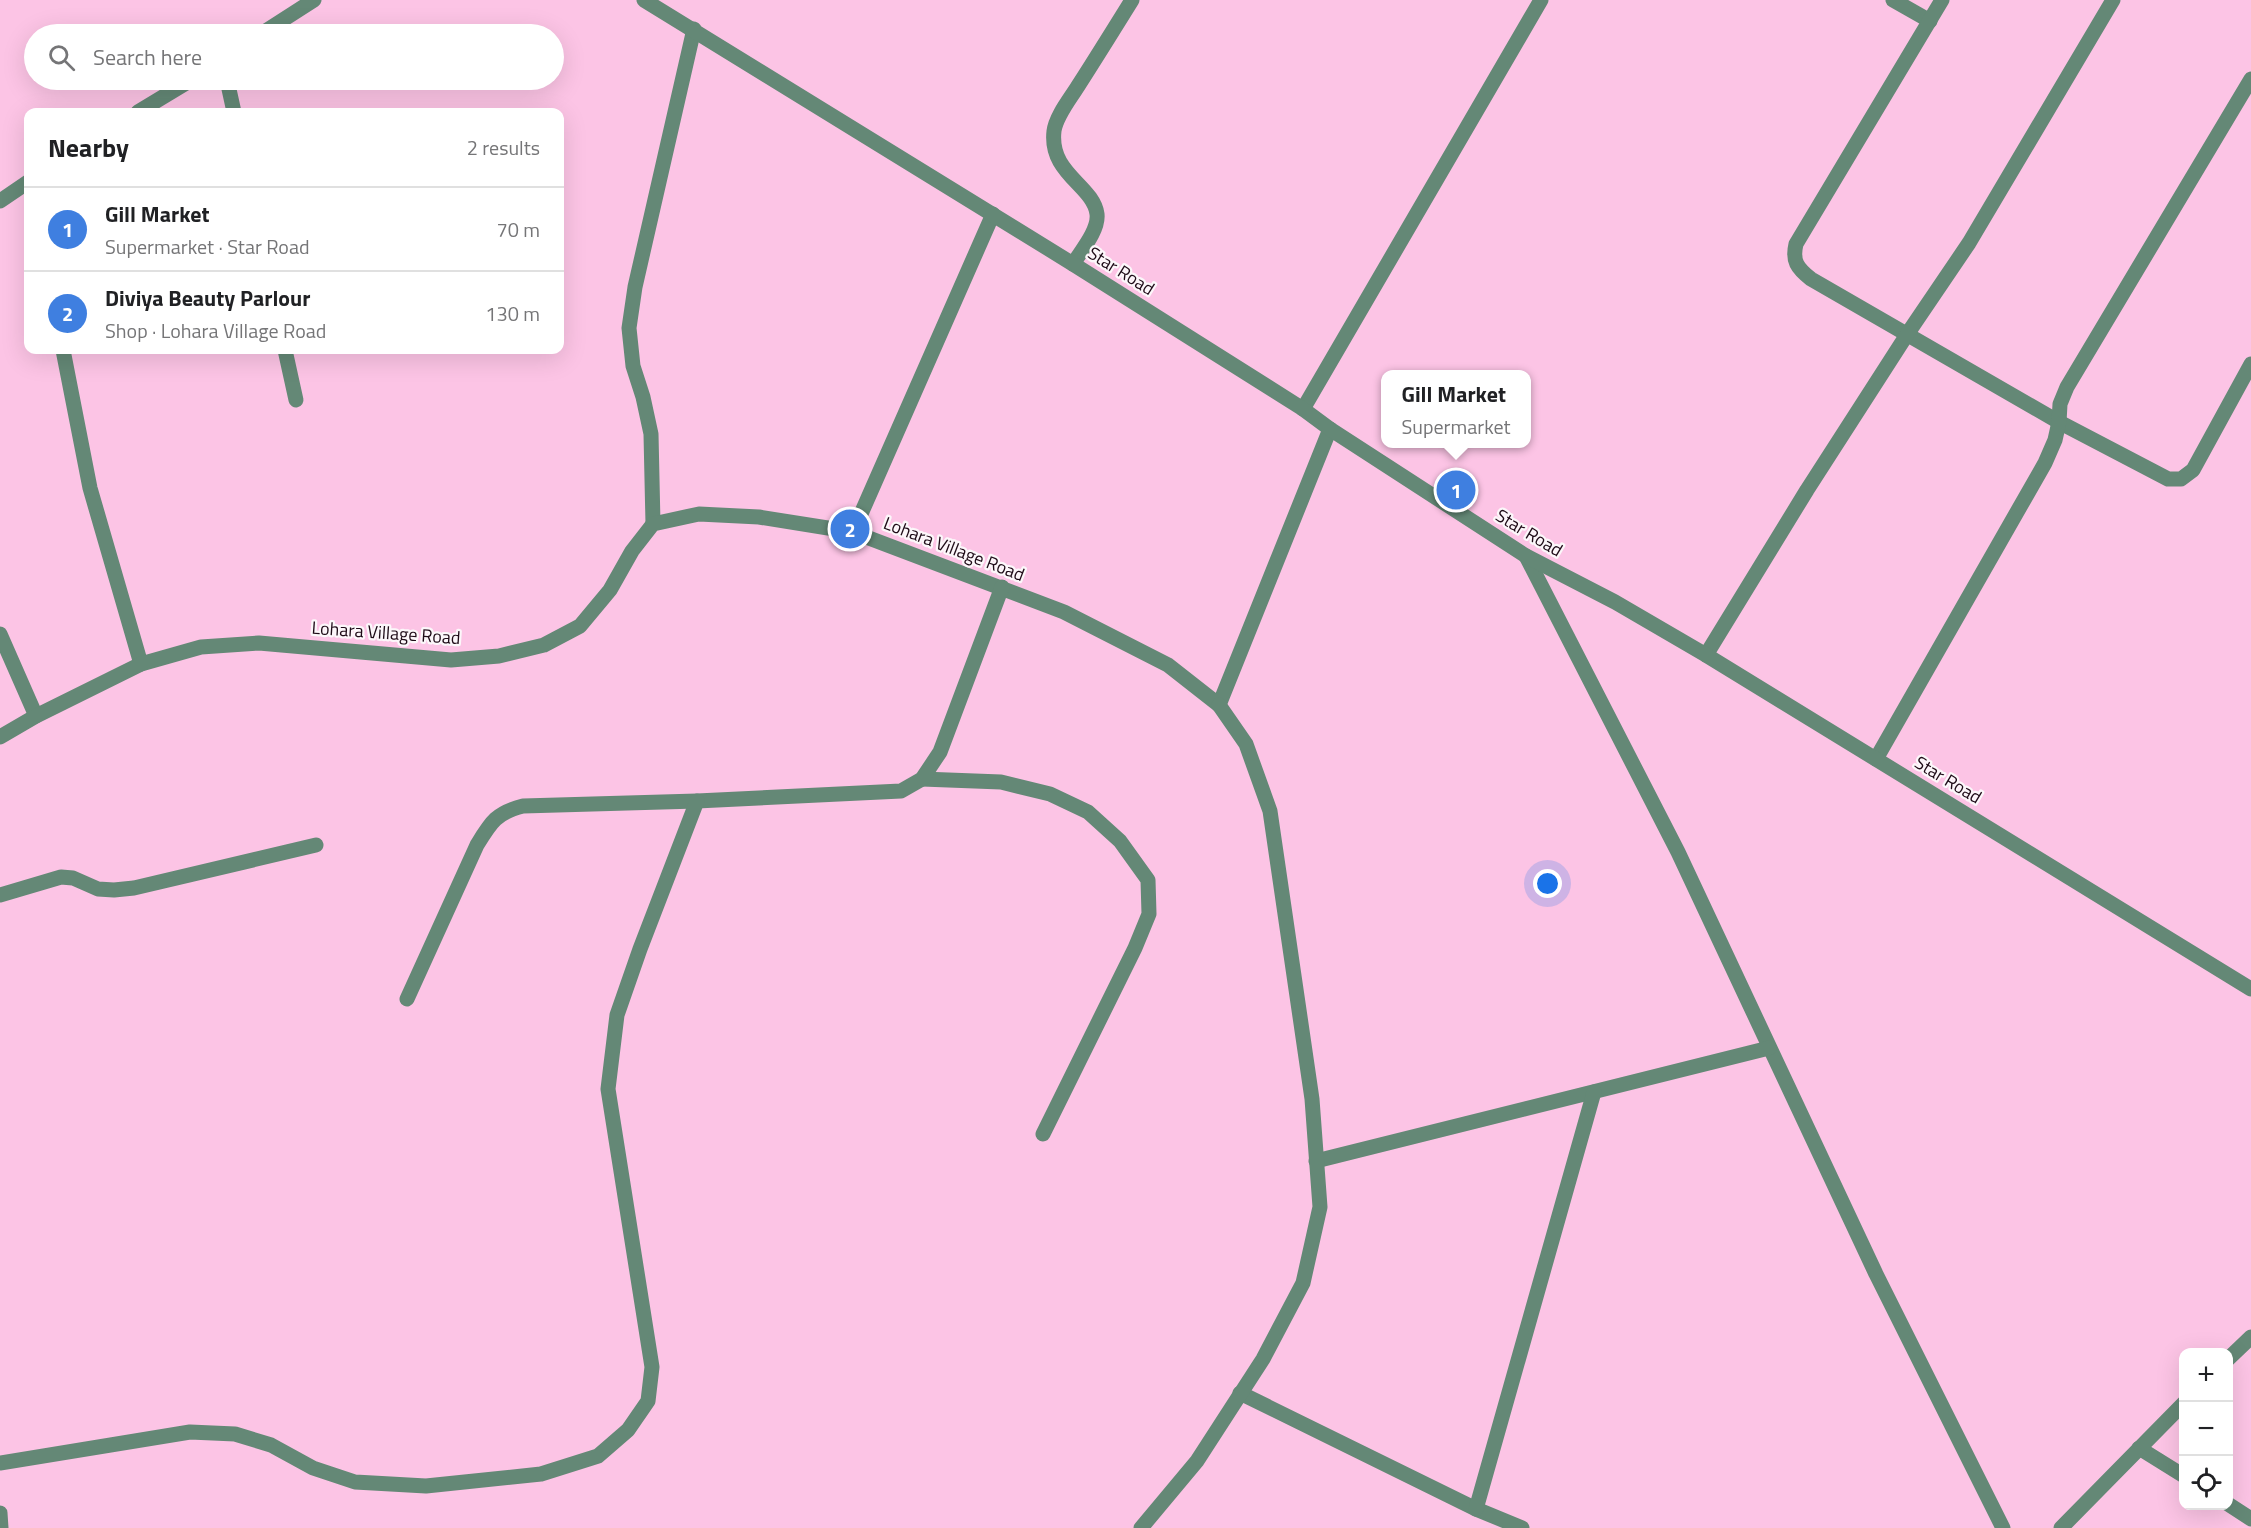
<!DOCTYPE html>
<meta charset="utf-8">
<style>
:root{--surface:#fff;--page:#f6f6f6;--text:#202124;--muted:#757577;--line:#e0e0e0;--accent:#0b8043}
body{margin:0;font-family:"Titillium Web",sans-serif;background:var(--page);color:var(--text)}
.controls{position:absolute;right:18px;bottom:18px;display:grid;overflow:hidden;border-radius:12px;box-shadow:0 6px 24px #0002}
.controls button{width:54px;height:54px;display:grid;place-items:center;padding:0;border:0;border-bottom:2px solid var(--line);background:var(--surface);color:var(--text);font:30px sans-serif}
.you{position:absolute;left:1548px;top:884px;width:21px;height:21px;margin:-15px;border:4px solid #fff;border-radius:50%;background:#1a73e8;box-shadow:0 0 0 9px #1a73e833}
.badge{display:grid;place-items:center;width:39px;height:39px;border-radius:50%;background:var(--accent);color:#fff;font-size:20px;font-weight:700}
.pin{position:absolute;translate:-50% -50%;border:3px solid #fff;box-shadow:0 2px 6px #0006}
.popup{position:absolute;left:1381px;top:370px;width:150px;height:78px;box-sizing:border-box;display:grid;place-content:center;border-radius:12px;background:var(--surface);filter:drop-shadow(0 2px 4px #0005);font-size:20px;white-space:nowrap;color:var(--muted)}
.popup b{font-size:22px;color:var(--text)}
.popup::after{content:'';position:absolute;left:50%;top:100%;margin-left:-12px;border:12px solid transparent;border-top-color:var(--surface)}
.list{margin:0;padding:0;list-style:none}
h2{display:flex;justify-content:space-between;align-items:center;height:78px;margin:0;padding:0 24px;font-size:26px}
h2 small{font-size:20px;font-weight:400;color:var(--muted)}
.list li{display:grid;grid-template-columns:39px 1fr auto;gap:18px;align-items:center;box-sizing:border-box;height:84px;padding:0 24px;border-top:2px solid var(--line)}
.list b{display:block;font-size:22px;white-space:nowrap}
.list p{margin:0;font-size:20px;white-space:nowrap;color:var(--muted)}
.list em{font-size:20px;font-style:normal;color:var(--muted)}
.icon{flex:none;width:33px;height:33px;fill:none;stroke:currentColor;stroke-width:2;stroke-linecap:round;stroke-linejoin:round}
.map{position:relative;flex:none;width:2251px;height:1528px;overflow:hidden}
.search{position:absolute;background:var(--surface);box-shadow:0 6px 24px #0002;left:24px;top:24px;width:540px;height:66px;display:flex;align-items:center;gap:15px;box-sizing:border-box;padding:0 21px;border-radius:33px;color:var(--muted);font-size:22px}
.panel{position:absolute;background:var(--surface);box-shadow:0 6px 24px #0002;left:24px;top:108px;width:540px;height:246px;border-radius:12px}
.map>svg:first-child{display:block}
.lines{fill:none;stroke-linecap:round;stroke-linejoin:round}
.minor{stroke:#648876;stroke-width:15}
.tertiary{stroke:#648876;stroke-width:15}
.labels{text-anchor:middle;stroke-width:4.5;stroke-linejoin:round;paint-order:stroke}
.street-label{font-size:18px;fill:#1e0b17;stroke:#fcf7fa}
</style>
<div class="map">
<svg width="2251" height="1528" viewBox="0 0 2251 1528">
<rect width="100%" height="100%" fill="#fcc4e5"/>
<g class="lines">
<!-- minor -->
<g class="minor">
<path d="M1893 0 1930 21"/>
<path d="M1942 0 1796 244C1792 261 1797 268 1811 279L2059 422 2168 479H2181L2193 470 2251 364"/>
<path d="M261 34 314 0"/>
<path d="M227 80 234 112"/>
<path d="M138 112 191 80"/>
<path d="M0 201 28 182"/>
<path d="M1073 264C1081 251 1099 230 1097 214 1093 185 1049 174 1054 131 1056 116 1070 99 1078 86 1096 58 1114 29 1132 0"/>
<path d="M63 350 90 488 141 664"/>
<path d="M285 350 296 400"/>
<path d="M1303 409 1541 0"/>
<path d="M653 524 651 434 643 397 633 366 629 328 635 287 694 29"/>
<path d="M853 532 993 214"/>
<path d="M1526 556 1678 852 1876 1274 2003 1528"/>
<path d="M0 634 36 716"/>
<path d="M1706 655 1807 490 1908 333 1969 243 2113 0"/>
<path d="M0 737 36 716 141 664 201 647 259 643 451 660 499 656 544 645 580 626 610 590 632 551 653 524 699 514 759 517 853 532 1064 612 1168 665 1219 705 1330 429"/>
<path d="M1876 759 2045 463 2055 440 2059 422 2060 404 2067 387 2251 79"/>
<path d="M922 779 1001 782 1050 794 1088 812 1120 841 1148 880 1149 914 1135 948 1043 1134"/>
<path d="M0 895 61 877 73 878 98 889 114 890 134 888 316 845"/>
<path d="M407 999 477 845C491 822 496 813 523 806L697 801 901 791 922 779 940 752 1002 587"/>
<path d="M1316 1161 1769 1048"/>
<path d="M2228 1359 2251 1337"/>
<path d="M1240 1393 1476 1509 1522 1528"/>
<path d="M2139 1448 2184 1476"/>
<path d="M0 1463 190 1432 235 1434 271 1445 313 1468 355 1482 426 1486 541 1474 598 1456 628 1430 648 1401 652 1367 608 1089 617 1015 640 949 697 801"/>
<path d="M2228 1504 2251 1519"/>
<path d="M1476 1509 1594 1092"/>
<path d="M0 1513 1 1528"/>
<path d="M1141 1528 1197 1461 1263 1359 1303 1283 1320 1207 1312 1099 1270 811 1246 744 1219 705"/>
<path d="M2061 1528 2184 1403"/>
</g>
<!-- tertiary -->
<path class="tertiary" d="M644 0 1073 264 1303 409 1330 429 1526 556 1615 602 1706 655 2251 989"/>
</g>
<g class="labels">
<!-- street labels -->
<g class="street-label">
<text transform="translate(1121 271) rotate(32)" y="6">Star Road</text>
<text transform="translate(1529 533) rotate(31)" y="6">Star Road</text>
<text transform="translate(954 549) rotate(21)" y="6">Lohara Village Road</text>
<text transform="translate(386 633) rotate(4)" y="6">Lohara Village Road</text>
<text transform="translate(1948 780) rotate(31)" y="6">Star Road</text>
</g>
</g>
</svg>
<div class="controls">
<button>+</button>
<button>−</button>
<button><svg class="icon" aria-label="locate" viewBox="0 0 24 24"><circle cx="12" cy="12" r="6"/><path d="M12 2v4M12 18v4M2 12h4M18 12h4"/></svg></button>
</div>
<div class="you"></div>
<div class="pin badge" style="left:1456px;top:490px;background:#3f7fe0">1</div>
<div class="popup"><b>Gill Market</b>Supermarket</div>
<div class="pin badge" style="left:850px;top:529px;background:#3f7fe0">2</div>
<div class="search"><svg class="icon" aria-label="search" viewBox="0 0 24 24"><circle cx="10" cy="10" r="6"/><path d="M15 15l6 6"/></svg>Search here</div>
<section class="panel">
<h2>Nearby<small>2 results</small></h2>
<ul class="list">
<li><span class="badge" style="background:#3f7fe0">1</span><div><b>Gill Market</b><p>Supermarket · Star Road</p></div><em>70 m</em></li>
<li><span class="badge" style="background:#3f7fe0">2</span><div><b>Diviya Beauty Parlour</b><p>Shop · Lohara Village Road</p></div><em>130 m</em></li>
</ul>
</section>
</div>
